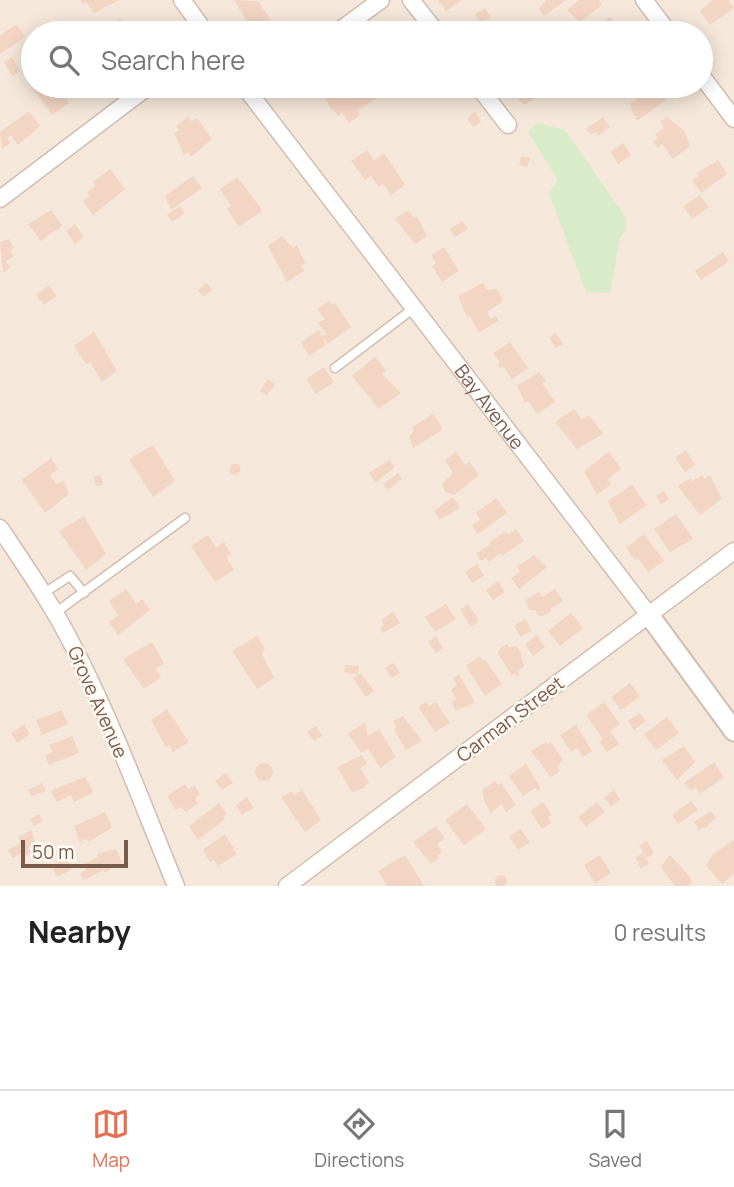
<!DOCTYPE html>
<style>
:root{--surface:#fff;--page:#f6f6f6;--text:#222;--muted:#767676;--line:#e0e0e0;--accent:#e76f51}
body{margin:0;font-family:Manrope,sans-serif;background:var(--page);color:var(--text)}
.scale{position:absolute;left:21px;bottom:18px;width:107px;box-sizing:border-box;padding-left:7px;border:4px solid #7a5c4d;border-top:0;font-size:19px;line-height:24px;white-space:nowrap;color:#7a5c4d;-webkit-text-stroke:5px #fffaf3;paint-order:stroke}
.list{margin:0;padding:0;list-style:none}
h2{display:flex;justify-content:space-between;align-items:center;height:91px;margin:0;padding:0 28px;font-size:30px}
h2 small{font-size:23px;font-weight:400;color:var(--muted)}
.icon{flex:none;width:38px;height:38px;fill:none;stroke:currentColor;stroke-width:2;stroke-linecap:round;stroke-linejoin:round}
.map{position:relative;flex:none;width:734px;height:886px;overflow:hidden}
.search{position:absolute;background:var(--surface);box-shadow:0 4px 18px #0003;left:21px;right:21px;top:21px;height:77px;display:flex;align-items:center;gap:18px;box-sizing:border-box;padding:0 24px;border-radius:38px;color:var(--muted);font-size:26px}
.sheet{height:203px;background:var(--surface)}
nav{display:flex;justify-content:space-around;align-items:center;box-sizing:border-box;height:98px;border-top:2px solid var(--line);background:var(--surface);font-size:19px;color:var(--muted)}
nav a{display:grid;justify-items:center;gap:4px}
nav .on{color:var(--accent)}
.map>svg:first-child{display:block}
.residential{fill:#f5e8da;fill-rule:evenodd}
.green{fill:#d8ecc9}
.building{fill:#f3d5c3}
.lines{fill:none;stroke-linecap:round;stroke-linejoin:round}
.service-casing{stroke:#d1beb0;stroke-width:11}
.minor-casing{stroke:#d1beb0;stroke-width:19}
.tertiary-casing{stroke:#d1beb0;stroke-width:23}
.service{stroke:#fff;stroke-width:8}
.minor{stroke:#fff;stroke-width:16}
.tertiary{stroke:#fff;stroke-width:19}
.labels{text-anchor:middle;stroke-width:5;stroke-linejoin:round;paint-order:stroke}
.street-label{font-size:19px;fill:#7a5c4d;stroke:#fffaf3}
</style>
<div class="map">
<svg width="734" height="886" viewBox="0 0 734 886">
<rect width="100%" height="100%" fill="#fdf6ec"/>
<!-- residential -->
<path class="residential" d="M0 0H734V886H0ZM33 33H701V86H33Z"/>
<!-- green -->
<path class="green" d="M537 123 565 130 626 218V230L620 237 610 293 586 292 549 193 558 180 528 132Z"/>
<!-- building -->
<g class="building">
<path d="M80 0H119L94 13 86 2 83 4Z"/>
<path d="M234 0 258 1 279 33H254Z"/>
<path d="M438 0H462L446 11Z"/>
<path d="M546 0H566L544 16 539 9Z"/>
<path d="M579 0H599L602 5 580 22 567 10Z"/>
<path d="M713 0H728L734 8 710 25 700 11Z"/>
<path d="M485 8 491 18 479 22 475 14Z"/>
<path d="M610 17 620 29 624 27 627 32 596 33 594 29 604 28 601 23Z"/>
<path d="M120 18 131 33H107L104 29Z"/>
<path d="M17 24 25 37 0 54V35Z"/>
<path d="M12 57 20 71 12 76 4 62Z"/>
<path d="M33 78V86H46L49 90 57 86 69 103 52 115 28 82Z"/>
<path d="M356 86H395L357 111 360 115 349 123 342 113 338 116 333 109 331 110 325 97 340 87 343 93H348Z"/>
<path d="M520 86H537L542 93 525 105 516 97 518 96 514 90Z"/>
<path d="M653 88 655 91 659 89 666 100 637 121 635 118 638 116H634L630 104Z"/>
<path d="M29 111 40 126 18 145 11 135 7 138 10 143 2 149 0 132Z"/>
<path d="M475 112 481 122 473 127 467 118Z"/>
<path d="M188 117 191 121 197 118 212 139 191 157 188 152 184 155 174 133 179 130 176 126Z"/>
<path d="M603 117 610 127 598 136 596 132 591 135 586 129Z"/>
<path d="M667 117 685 132 690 146 673 159 662 144 658 148 653 142 658 138 655 134 664 128 660 122Z"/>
<path d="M623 143 631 155 618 164 610 152Z"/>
<path d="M367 150 374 160 384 153 405 185 391 195 383 184 379 187 371 176 365 180 351 161Z"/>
<path d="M521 156 530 158 527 167 519 165Z"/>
<path d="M718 160 727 174 701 193 692 180 699 176 697 173Z"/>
<path d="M110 169 125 189 93 215 83 201 90 196 87 192 96 186 93 182Z"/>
<path d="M193 176 202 188 171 210 165 196Z"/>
<path d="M237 177 261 208V212L239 227 227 209 231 206 220 189Z"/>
<path d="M700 195 709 207 692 219 683 206Z"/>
<path d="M180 206 185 213 172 222 167 215Z"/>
<path d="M51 210 62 225 58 231 57 229 41 241 28 224Z"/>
<path d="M408 210 414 218 417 216 427 236 415 244 395 219Z"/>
<path d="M462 221 468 229 455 237 450 229Z"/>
<path d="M75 224 84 237 75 244 66 231Z"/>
<path d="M282 236 293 248 297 245 305 263 301 266 304 271 287 282 268 246Z"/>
<path d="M9 239 14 248 10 251 14 256 6 261 10 268 3 273 0 242Z"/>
<path d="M444 247 459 271 442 282 432 266 436 263 431 255Z"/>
<path d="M723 252 729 261 701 280 695 271Z"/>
<path d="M207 283 212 291 203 297 198 290Z"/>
<path d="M483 283 487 290 497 289 503 301 487 312 491 319 496 316 499 321 479 332 470 316 467 317 458 296Z"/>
<path d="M49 285 57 296 44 305 36 295Z"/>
<path d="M329 301 332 305 335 303 351 327 327 344 322 336 326 334 318 323 325 319 317 309Z"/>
<path d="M319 330 326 345 309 356 301 342Z"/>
<path d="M94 332 117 371 102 382 90 362 86 364 74 346Z"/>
<path d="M556 333 563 344 556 348 549 338Z"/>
<path d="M510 342 528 368 512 379 503 366 500 368 497 365 500 363 493 353Z"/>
<path d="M375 357 386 371 382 374 401 393 379 409 352 376Z"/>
<path d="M324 367 334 382 316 394 306 379Z"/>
<path d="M539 372 546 381 542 383 555 402 537 414 528 401 525 403 517 386Z"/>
<path d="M268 379 275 384 267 395 260 391Z"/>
<path d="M574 409 582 420 589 415 603 434 577 449 555 422Z"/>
<path d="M433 414 442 427 441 431 413 448 409 437 414 430 412 427Z"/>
<path d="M153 445 175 481 153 497 129 459Z"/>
<path d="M686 450 695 465 685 472 675 458Z"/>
<path d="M456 452 465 465 470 462 479 475 454 495 445 492 442 484 453 473 445 460Z"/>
<path d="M609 452 621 469 608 479 611 484 597 495 584 471Z"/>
<path d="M51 458 58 469 50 475 56 484 64 481 69 494 45 513 22 480Z"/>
<path d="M389 460 395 467 376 482 369 473Z"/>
<circle cx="235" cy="469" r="5.5"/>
<path d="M398 473 402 479 388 490 383 484Z"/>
<path d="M101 475 103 485 96 486 94 476Z"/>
<path d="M710 475 722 499 700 515 678 486 690 478 692 481 702 476 704 479Z"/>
<path d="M632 485 647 505 620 524 608 501Z"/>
<path d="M664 491 669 499 661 504 656 496Z"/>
<path d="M453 497 460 508 439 520 434 511Z"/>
<path d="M496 498 507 513 478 534 472 525 480 520 476 513Z"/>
<path d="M676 514 693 539 670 552 654 529Z"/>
<path d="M84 516 106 554 86 570 59 531Z"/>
<path d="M516 529 524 541 502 556 500 554 489 562 486 558 481 561 476 554 490 544 489 542 506 531 508 535Z"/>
<path d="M644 534 664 561 648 572 638 558 635 560 626 548Z"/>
<path d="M208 535 216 547 224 542 231 554 226 557 234 570 215 582 191 546Z"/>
<path d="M534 555 547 567 519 589 511 578 520 572 517 567Z"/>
<path d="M477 564 484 576 472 583 465 572Z"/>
<path d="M498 581 505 592 493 600 486 590Z"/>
<path d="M126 589 136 604 142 599 150 610 118 635 109 622 118 615 109 601Z"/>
<path d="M555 589 563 601 550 609 551 611 543 616 537 615 536 610H529L526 600 539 592 542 597Z"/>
<path d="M446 604 456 619 435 632 425 617Z"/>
<path d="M468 604 479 621 471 627 460 610Z"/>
<path d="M393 612 400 623 383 633 380 628 384 625 381 620Z"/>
<path d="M571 613 583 628 560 646 548 631Z"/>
<path d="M525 619 532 630 521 637 514 626Z"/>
<path d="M537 635 545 647 533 656 525 644Z"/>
<path d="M257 636 265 648 262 654 274 678 257 689 232 651Z"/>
<path d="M436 636 443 648 436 653 428 642Z"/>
<path d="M152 642 164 663 156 669 161 677 144 689 123 659Z"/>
<path d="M507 644 509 647 517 646 521 654 524 667 517 671 520 675 517 677 515 673 512 675 498 654 499 649Z"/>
<path d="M480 656 483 661 485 659 502 684 485 696 466 666Z"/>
<path d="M393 663 400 673 392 678 385 668Z"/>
<path d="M345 665 359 666 358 674 344 673Z"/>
<path d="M361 673 374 691 366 697 353 678Z"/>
<path d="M459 674 475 703 456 710 451 702 456 699 451 690 457 685 453 678Z"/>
<path d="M630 683 640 697 621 710 611 697Z"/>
<path d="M426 702 429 706 436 702 450 723 435 732 418 707Z"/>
<path d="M604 702 620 724 610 731 619 744 607 752 599 742 603 739 586 715Z"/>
<path d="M167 709 189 742 173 752 169 745 166 747 151 720Z"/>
<path d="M62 710 68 724 42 735 36 720Z"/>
<path d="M640 713 646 721 634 730 628 721Z"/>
<path d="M403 716 422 741 406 750 394 730 397 728 393 721Z"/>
<path d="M667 717 679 733 656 750 644 734Z"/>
<path d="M365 723 368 736 379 729 396 757 380 768 368 749 361 753 348 733Z"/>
<path d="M24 725 30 734 17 743 11 733Z"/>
<path d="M576 725 592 751 583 757 577 748 571 752 560 735Z"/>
<path d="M316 726 322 736 314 741 307 732Z"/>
<path d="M72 736 79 753 49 765 45 755 53 752 49 745Z"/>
<path d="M546 742 548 744 551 742 563 760 557 767 560 771 551 777 531 751Z"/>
<path d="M684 746 695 762 677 780 662 760Z"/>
<path d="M362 755 367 763 360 768 369 782 364 788 352 792 337 767Z"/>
<path d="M714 762 724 777 700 794 696 787 691 791 684 783Z"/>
<circle cx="264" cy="772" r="9"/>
<path d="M526 764 541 789 538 791 535 788 523 796 509 776Z"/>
<path d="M226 773 233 783 222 790 215 781Z"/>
<path d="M85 777 94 792 74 802 71 795 57 802 51 792 54 789Z"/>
<path d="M495 781 498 785 501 783 516 805 506 812 501 804 491 813 485 803 482 790Z"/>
<path d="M42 783 46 791 31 796 28 790Z"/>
<path d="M185 784 188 789 194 785 200 794 195 798 197 804 186 812 181 807 176 810 167 796Z"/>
<path d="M302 790 321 820 305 832 281 797 292 791 294 795Z"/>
<path d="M614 790 620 800 611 807 604 797Z"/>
<path d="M247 797 254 808 242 815 236 805Z"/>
<path d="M691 801 698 810 678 824 672 815Z"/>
<path d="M543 802 552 815 548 817 551 823 542 829 530 811Z"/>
<path d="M597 802 605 812 586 827 578 817Z"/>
<path d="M219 803 227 814 223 816 225 819 198 840 189 826Z"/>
<path d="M467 804 486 829 464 845 445 820Z"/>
<path d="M711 811 716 819 708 824 709 826 699 830 694 822Z"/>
<path d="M105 812 112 828 88 842 86 839 79 842 74 826Z"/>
<path d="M39 814 43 821 34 826 30 819Z"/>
<path d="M436 826 445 838 437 844 442 852 437 856 439 858 431 864 413 842Z"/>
<path d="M520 829 530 842 518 850 509 837Z"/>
<path d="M31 830 38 849 26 856 24 852 12 858 8 850 21 843 18 837Z"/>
<path d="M225 834 237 854 218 866 214 860 210 862 203 850Z"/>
<path d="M734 840V874L722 884 706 866 713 854Z"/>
<path d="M647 841 654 853 647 858 639 845Z"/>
<path d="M116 849 122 862 105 873 104 870 83 880 80 873 86 870 83 864 98 857 97 854Z"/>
<path d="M643 853 649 864 641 868 635 858Z"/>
<path d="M405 855 424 886H387L378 871Z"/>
<path d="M600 855 611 873 595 883 584 865Z"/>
<path d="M670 855 690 877 692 883 688 886H675L661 867Z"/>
<path d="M65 856 72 869 57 877 53 869 59 866 56 861Z"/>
<circle cx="501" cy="881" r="6"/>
</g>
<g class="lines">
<defs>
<g id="service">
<path d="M335 368 414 308"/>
<path d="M44 593 70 576 84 593"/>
<path d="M55 613 185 518"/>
</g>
<g id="minor">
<path d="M182 0 206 33"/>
<path d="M411 0 437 33"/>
<path d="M644 0 669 33"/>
<path d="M336 33 381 0"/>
<path d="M701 75 734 119"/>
<path id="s1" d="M244 86 649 615"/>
<path d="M478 86 508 125"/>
<path d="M0 199 149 86"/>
<path d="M0 528C26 567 52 604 73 646 113 723 143 806 176 886"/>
<path d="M287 886 734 551"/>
</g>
<path id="tertiary" d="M649 615 734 731"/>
</defs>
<!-- service casing -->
<use href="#service" class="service-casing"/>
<!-- minor casing -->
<use href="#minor" class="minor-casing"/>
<!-- tertiary casing -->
<use href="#tertiary" class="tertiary-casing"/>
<!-- service -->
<use href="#service" class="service"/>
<!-- minor -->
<use href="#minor" class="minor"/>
<!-- tertiary -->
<use href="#tertiary" class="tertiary"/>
</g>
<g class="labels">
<!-- street labels -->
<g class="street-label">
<text dy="7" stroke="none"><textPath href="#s1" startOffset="404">Bay Avenue</textPath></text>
<text transform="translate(98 702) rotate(66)" y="7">Grove Avenue</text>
<text transform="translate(510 719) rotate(-37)" y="7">Carman Street</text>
</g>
</g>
</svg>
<div class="scale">50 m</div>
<div class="search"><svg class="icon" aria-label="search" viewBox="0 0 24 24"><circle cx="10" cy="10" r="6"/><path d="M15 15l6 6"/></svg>Search here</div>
</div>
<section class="sheet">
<h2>Nearby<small>0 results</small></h2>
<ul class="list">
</ul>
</section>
<nav>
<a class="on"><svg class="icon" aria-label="map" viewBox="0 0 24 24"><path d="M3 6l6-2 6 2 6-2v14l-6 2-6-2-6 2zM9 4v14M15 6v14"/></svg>Map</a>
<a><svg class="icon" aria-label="directions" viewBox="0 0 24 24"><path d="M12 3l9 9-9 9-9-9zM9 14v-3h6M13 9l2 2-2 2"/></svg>Directions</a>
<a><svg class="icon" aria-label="saved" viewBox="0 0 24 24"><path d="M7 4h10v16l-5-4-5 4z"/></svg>Saved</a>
</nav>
